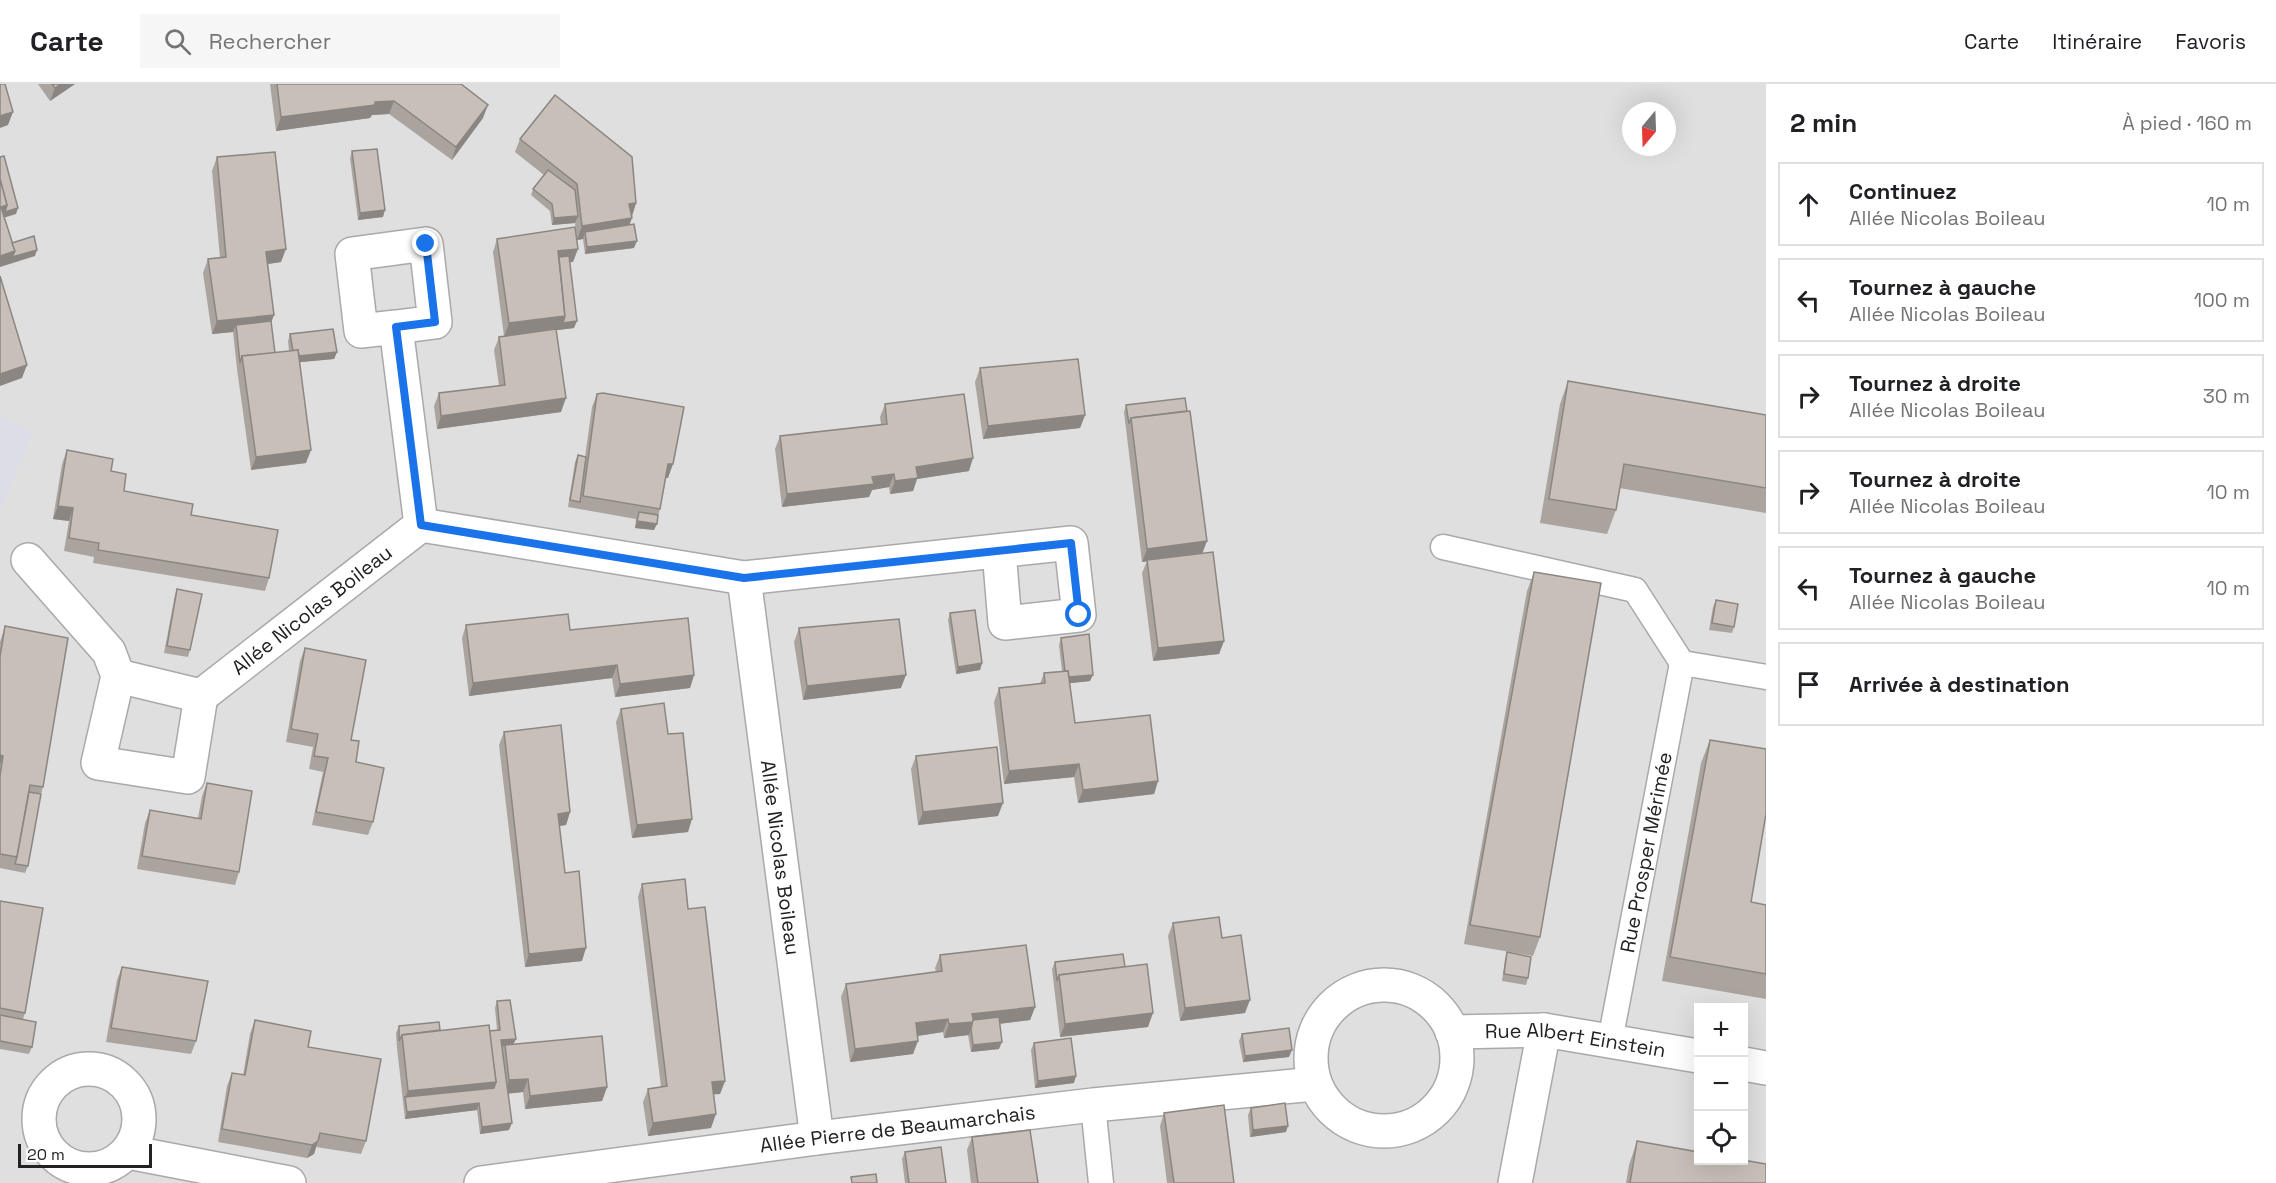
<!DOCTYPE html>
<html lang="fr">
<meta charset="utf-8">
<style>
:root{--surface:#fff;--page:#f6f6f6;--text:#202124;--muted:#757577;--line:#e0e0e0}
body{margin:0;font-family:"Space Grotesk",sans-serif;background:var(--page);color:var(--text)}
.controls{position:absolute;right:18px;bottom:18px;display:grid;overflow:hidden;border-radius:0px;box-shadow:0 6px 24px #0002}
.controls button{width:54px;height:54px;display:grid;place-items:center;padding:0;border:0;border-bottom:2px solid var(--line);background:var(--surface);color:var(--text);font:30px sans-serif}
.compass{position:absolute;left:1622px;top:18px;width:54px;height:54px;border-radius:50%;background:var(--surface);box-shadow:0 6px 24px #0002;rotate:199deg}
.scale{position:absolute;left:18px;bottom:15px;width:134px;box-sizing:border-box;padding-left:6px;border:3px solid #222;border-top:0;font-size:16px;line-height:21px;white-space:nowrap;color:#222;-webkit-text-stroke:4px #fff;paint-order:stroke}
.stop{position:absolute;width:18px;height:18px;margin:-14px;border:4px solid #1a73e8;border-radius:50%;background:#fff}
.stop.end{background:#1a73e8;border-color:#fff;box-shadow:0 2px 6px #0008}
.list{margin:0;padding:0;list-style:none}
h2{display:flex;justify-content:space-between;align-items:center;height:78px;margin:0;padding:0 24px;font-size:26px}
h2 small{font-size:20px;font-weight:400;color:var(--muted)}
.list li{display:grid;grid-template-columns:39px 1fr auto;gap:18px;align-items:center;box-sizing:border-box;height:84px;margin:0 12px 12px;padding:0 12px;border:2px solid var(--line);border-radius:0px}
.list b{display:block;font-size:22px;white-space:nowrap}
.list p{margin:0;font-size:20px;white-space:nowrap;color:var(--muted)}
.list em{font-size:20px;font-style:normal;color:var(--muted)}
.icon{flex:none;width:33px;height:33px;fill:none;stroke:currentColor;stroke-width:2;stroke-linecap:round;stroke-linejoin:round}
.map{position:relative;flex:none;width:1766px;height:1099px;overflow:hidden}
header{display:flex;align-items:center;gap:36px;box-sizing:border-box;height:84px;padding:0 30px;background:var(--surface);border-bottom:2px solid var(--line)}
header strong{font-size:28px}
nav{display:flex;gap:33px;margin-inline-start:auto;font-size:21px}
.search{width:420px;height:54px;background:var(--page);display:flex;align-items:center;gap:15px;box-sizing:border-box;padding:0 21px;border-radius:0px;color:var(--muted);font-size:22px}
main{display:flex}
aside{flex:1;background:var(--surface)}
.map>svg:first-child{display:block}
.residential{fill:#e0dfdf;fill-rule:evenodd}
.plaza{fill:#dddde8}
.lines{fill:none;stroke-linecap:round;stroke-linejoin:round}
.service-casing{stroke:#a9a9a9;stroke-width:27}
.minor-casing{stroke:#a9a9a9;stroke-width:36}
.service{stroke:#fff;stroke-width:24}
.minor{stroke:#fff;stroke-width:33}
.wall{fill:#aba49e}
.shaded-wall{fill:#8b8681}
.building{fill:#c7bfb8;stroke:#8b8681;stroke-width:1.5}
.route{stroke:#1a73e8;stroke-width:8}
.labels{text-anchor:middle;stroke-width:5;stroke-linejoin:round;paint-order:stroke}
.street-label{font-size:20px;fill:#222;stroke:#fff}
</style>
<header>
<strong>Carte</strong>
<div class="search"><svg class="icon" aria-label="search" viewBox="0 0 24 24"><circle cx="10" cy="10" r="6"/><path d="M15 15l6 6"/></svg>Rechercher</div>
<nav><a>Carte</a><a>Itinéraire</a><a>Favoris</a></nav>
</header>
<main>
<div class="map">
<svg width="1766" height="1099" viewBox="0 0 1766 1099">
<rect width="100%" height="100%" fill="#f2efe9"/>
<!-- residential -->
<path class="residential" d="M0 0H1766V1099H0ZM1631 27H1667V63H1631ZM1698 924H1744V1076H1698Z"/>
<!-- plaza -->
<path class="plaza" d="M0 333 33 348 0 427Z"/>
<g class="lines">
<defs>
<g id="service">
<path d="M1443 463 1635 506 1682 579 1766 593"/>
<path id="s1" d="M1610 957 1682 579"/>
<path d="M1093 1021 1101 1099"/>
</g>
<g id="minor">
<path d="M396 243 435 238 426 160 352 170 361 247 396 243 421 441"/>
<path d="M28 476 109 568 118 592"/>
<path id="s2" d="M744 494 817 1054"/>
<path id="s3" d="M201 612 118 592 98 679 188 693 201 612 421 441 744 494 1071 459 1079 531 1005 539 999 467"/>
<circle cx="1384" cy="974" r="73"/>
<path id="s4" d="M1452 948 1544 946 1698 972"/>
<path d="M1744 980 1766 984"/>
<circle cx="89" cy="1035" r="50"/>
<path d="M128 1068 289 1099"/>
<path id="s5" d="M481 1099 817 1054 1093 1021 1315 1000"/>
<path d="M1515 1099 1544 946"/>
</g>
</defs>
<!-- service casing -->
<use href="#service" class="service-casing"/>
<!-- minor casing -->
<use href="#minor" class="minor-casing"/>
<!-- service -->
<use href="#service" class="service"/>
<!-- minor -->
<use href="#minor" class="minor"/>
</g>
<!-- wall -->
<g class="wall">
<path d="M38 0H75L50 17Z"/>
<path d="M270 0H461L483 34 452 76 389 30 372 31 370 34 276 47Z"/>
<path d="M520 55 636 119 629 141 634 164 585 170 583 155 577 156 575 139 552 141 550 127 531 111 533 105 544 91 515 68Z"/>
<path d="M352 67 383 133 358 136 350 74Z"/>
<path d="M217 73 281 178 268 180 274 231 271 237 275 269 289 267 288 257 290 250 337 268 334 275 300 278 306 379 251 386 237 285 233 248 212 250 203 189 208 175 220 174 212 87Z"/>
<path d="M497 155 573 178H569L574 244 556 246 561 328 437 345 434 322 439 309 499 302 494 266 499 253 504 252 493 168Z"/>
<path d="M980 284 1085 331 1080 344 983 355 975 298Z"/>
<path d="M1568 297 1766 331V429L1619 404 1616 426 1607 450 1540 439 1560 320Z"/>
<path d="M597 310 668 394H666L660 425 654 446 635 444 636 435 568 423 575 378 578 371 585 373 592 323Z"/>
<path d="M885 320 969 387 917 395 913 407 890 410 889 403 872 406 869 413 782 423 775 365 780 352 881 341 880 333Z"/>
<path d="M1126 321 1207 457 1202 469 1224 557 1219 570 1153 577 1142 489 1147 477 1142 478 1124 328Z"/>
<path d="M67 366 111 387 124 407 191 431 269 494 265 507 93 479 94 473 64 467 69 437 53 435 62 380Z"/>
<path d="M1534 488 1540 853 1533 872 1464 860 1527 507Z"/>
<path d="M177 505 190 566 188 573 164 569 175 511Z"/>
<path d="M1716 516 1734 543 1732 549 1709 546 1713 523Z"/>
<path d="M950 529 982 579 980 586 956 590 948 536Z"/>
<path d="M466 541 570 546 694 591 690 604 615 613 612 594 469 612 462 554Z"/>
<path d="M5 542 43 703 41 710 28 782 25 789 0 784V558Z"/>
<path d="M799 544 901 604 803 616 794 558Z"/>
<path d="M1061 554 1090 597 1070 599 1075 639 1158 697 1154 710 1078 719 1074 693 1004 700 994 618 999 604 1040 600 1044 589 1062 587 1059 561Z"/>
<path d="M305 564 351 656 356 678 373 738 368 751 312 741 323 688 309 685 313 663 286 658 300 577Z"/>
<path d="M621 625 668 650 688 748 632 754 616 638Z"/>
<path d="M504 648 570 728 566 741 559 742 565 789 582 877 525 883 499 661Z"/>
<path d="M1710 656 1751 818 1766 821V915L1662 897 1701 679Z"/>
<path d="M916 672 998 732 918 741 911 685Z"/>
<path d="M207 699 239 788 235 801 137 785 145 739 150 726 198 734 202 712Z"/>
<path d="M642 800 688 825 725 997 720 1010H714L711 1044 648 1052 643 1018 648 1005 661 1003 638 813Z"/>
<path d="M0 817 25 929 23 935 32 963 29 970 0 965Z"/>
<path d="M1173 839 1222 854 1245 929 1180 937 1168 852Z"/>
<path d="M1507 868 1528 894 1526 901 1502 897 1505 875Z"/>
<path d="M940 871 1035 923 1030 936 999 940V965L971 968 968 951 944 954 943 948 917 952 913 970 850 978 841 913 846 900 936 888 935 884Z"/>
<path d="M1055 878 1125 883 1148 943 1060 953 1052 885Z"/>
<path d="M122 883 196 957 191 970 106 958 117 896Z"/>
<path d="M497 917 514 960 607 1003 602 1017 525 1025 523 1008 508 1009 509 1046 480 1050 477 1026 405 1035 397 964 396 949 399 942 440 946 489 947 497 946 495 924Z"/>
<path d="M255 936 308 963 366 1057 361 1070 316 1063 314 1070 307 1074 218 1058 227 1002 232 989 243 991 250 950Z"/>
<path d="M1242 950 1289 973 1243 978 1239 957Z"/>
<path d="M1034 959 1074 999 1035 1004 1031 966Z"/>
<path d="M1251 1024 1286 1048 1250 1053 1248 1031Z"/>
<path d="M1164 1029 1234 1099H1167L1160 1042Z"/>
<path d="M972 1053 1038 1099H971L967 1066Z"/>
<path d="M1637 1057 1766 1099H1626L1629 1081Z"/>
<path d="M905 1068 946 1099H905L902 1075Z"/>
</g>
<!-- shaded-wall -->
<g class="shaded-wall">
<path d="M61 0H75L50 17 55 4Z"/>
<path d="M394 17 389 30 372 31 370 34 276 47 281 33 375 18Z"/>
<path d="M488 21 483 34 452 76 456 63Z"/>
<path d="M13 28 8 41 0 44V32Z"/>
<path d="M636 119 632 132 629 120Z"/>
<path d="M7 121 18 124 16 130 0 135 1 123Z"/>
<path d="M385 126 383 133 358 136 360 129Z"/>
<path d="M578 132 575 139 552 141 554 134Z"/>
<path d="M632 134 627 148H585L583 155 577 156 582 142Z"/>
<path d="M637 157 634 164 585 170 587 163Z"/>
<path d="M286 165 281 178 261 181 266 168Z"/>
<path d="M578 165 573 178 556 180 558 167Z"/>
<path d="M37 166 35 172 0 183V172L15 167Z"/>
<path d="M274 231 269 244 236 241 233 248 212 250 217 237Z"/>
<path d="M565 232 577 237 574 244 504 253 509 239Z"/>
<path d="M337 268 334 275 291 279 293 273Z"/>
<path d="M27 281 22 294 0 302V290Z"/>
<path d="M566 314 561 328 437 345 441 332Z"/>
<path d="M1085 331 1080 344 983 355 988 342Z"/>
<path d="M311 366 306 379 251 386 256 373Z"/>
<path d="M973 374 969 387 917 395 913 407 890 410 895 397 916 383Z"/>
<path d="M668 380H673L668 394H664Z"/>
<path d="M894 390 889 403 872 406 869 413 782 423 787 410Z"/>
<path d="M58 422 73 424 69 437 53 435Z"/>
<path d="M637 437 657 440 654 446 635 444Z"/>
<path d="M1207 457 1202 470 1142 478 1147 465Z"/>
<path d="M1224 557 1219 570 1153 577 1158 564Z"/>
<path d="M982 579 980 586 956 590 958 583Z"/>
<path d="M617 581 612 594 469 612 473 599Z"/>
<path d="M694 591 690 604 615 613 620 600Z"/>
<path d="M906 591 901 604 803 616 807 602Z"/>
<path d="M1093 591 1090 597 1063 600 1066 593Z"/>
<path d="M0 671 3 672 0 681Z"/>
<path d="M1079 680 1074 693 1004 700 1009 687Z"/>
<path d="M1158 697 1154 710 1078 719 1083 706Z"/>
<path d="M1003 719 998 732 918 741 923 728Z"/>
<path d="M570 728 566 741 553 743 558 730Z"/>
<path d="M692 735 688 748 632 754 637 741Z"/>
<path d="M586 864 582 877 525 883 529 870Z"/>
<path d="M1250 916 1245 929 1180 937 1185 924Z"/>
<path d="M1035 923 1030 936 972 943 969 951 944 954 949 940 972 930Z"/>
<path d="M1153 929 1148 943 1060 953 1065 940Z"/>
<path d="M948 935 943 948 911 953 916 939Z"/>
<path d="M516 955 513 961 499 963 501 956Z"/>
<path d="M918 957 913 970 850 978 855 965Z"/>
<path d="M1002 958 999 965 971 968 973 961Z"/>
<path d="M1292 966 1289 973 1243 978 1245 972Z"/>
<path d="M1076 992 1074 999 1035 1004 1038 997Z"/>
<path d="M528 995 523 1008 505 1010 509 996Z"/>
<path d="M725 997 720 1010 707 1011 712 998Z"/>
<path d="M496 998 491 1011 405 1013 408 1007Z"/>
<path d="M607 1003 602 1017 525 1025 530 1012Z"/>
<path d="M479 1019 477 1026 405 1035 407 1028Z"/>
<path d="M716 1030 711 1044 648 1052 653 1039Z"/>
<path d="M512 1039 509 1046 480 1050 482 1043Z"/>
<path d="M1288 1042 1286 1048 1250 1053 1253 1046Z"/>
<path d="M318 1057 314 1070 307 1074 312 1061Z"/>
</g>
<!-- building -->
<g class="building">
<path d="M0 0H5L13 28 0 32Z"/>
<path d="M52 0H61L55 4Z"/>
<path d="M277 0H461L488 21 456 63 394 17 375 18V21L281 33Z"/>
<path d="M555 11 632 73 636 119 629 120 632 134 582 142 577 100 520 55Z"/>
<path d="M377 65 385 126 360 129 352 67Z"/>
<path d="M275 68 286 165 266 168 274 231 217 237 208 175 226 173 217 73Z"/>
<path d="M4 72 18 124 5 128 7 121 0 95V73Z"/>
<path d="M548 86 575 106 578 132 554 134 552 120 533 105Z"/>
<path d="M0 95 7 121 1 123 15 167 0 172Z"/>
<path d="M634 140 637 157 587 163 585 148Z"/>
<path d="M575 143 578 165 558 167 565 232 509 239 497 155Z"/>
<path d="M34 152 37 166 12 173 15 167 12 159Z"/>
<path d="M569 172 577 237 563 239 565 232 559 173Z"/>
<path d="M0 192 27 281 0 290Z"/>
<path d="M271 237 275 269 242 272 240 279 236 241Z"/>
<path d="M333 245 337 268 299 272 298 266 293 267 290 250Z"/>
<path d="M556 245 566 314 441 332 439 309 505 301 499 253Z"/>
<path d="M298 266 311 366 256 373 242 272Z"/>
<path d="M1078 275 1085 331 988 342 980 284Z"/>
<path d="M1568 297 1766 331V404L1624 380 1616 426 1549 415Z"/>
<path d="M603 309 684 323 673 380H668L660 425 583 412 597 310Z"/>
<path d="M964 310 973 374 916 383 918 394 895 397 894 390 872 393 874 400 787 410 780 352 887 340 885 320Z"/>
<path d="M1185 314 1187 327 1131 334 1129 340 1126 321Z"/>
<path d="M1190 327 1207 457 1147 465 1131 334Z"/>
<path d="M67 366 113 375 111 387 126 390 124 407 193 420 191 431 278 446 269 494 98 466 99 459 69 454 73 424 58 422Z"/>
<path d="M578 371 586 373 580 418 570 416Z"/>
<path d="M639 428 658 431 657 440 637 437Z"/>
<path d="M1213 468 1224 557 1158 564 1147 476Z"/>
<path d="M1534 488 1601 499 1540 853 1470 841Z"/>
<path d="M177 505 202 510 190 566 167 562Z"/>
<path d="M1716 516 1738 520 1734 543 1712 539Z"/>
<path d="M975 526 982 579 958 583 950 529Z"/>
<path d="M568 530 570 546 688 534 694 591 620 600 617 581 473 599 466 541Z"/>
<path d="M899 535 906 591 807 602 799 544Z"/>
<path d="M5 542 68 554 43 703 30 701 17 773 0 770V692L3 672 0 671V573Z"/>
<path d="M1089 550 1093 591 1069 593 1068 587H1065L1061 554Z"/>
<path d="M305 564 366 576 351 656 359 657 356 678 384 684 373 738 316 728 328 674 314 672 318 650 291 645Z"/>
<path d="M1068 587 1075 639 1150 631 1158 697 1083 706 1079 680 1009 687 999 604 1045 599 1044 589Z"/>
<path d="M664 619 668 650 683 649 692 735 637 741 621 625Z"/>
<path d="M561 641 570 728 558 730 565 789 579 787 586 864 529 870 504 648Z"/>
<path d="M1710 656 1766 665V730L1751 818 1766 821V890L1670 873Z"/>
<path d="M997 663 1003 719 923 728 916 672Z"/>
<path d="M207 699 252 707 239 788 142 772 150 726 201 735Z"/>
<path d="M29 708 41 710 28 782 15 780 17 773Z"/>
<path d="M685 795 688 825 705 823 725 997 712 998 716 1030 653 1039 648 1005 667 1002 642 800Z"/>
<path d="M0 817 43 824 25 929 0 924Z"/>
<path d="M1219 833 1222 854 1241 851 1250 916 1185 924 1173 839Z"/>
<path d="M1026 861 1035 923 972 930 974 938 949 940 948 935 916 939 918 957 855 965 846 900 942 887 940 871Z"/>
<path d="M1507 868 1531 873 1528 894 1504 890Z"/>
<path d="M1123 870 1125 883 1059 891 1057 897 1055 878Z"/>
<path d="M1147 880 1153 929 1065 940 1059 891Z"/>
<path d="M122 883 208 897 196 957 111 944Z"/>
<path d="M510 916 516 955 501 956 512 1039 482 1043 479 1019 407 1028 405 1013 494 1004 496 998 489 947 500 946 497 917Z"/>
<path d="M0 931 36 938 32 963 0 957Z"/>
<path d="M999 933 1002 958 973 961 971 945 973 936Z"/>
<path d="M255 936 311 947 308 963 381 975 366 1057 320 1049 318 1057 312 1061 222 1045 232 989 245 991Z"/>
<path d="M439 938 440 946 402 951 399 957V942Z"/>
<path d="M489 941 496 998 408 1007 402 951Z"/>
<path d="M1289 944 1292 966 1245 972 1242 950Z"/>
<path d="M602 952 607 1003 530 1012 528 995 509 996 505 961Z"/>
<path d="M1071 954 1076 992 1038 997 1034 959Z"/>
<path d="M1285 1019 1288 1042 1253 1046 1251 1024Z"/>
<path d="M1224 1021 1234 1099H1174L1164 1029Z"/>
<path d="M1030 1046 1038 1099H978L972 1053Z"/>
<path d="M1637 1057 1698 1068V1077L1743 1076 1766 1080V1099H1630Z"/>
<path d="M941 1063 946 1099H909L905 1068Z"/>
<path d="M876 1090 877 1099H852L851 1093Z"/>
</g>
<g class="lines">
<!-- route -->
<path class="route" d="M426 160 435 238 396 243 421 441 744 494 1071 459 1079 531"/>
</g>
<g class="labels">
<!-- street labels -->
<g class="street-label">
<text dy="7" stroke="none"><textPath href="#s3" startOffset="488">Allée Nicolas Boileau</textPath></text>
<text dy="7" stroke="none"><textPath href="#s1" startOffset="192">Rue Prosper Mérimée</textPath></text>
<text dy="7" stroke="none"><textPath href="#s2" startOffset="282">Allée Nicolas Boileau</textPath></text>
<text dy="7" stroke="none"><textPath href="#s4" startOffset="124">Rue Albert Einstein</textPath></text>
<text dy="7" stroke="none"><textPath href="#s5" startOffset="420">Allée Pierre de Beaumarchais</textPath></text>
</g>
</g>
</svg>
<div class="controls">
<button>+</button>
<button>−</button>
<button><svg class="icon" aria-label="locate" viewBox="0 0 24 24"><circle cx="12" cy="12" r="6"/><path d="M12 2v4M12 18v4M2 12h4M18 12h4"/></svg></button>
</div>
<svg class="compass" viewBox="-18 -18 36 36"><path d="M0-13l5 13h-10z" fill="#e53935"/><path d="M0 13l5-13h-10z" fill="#757577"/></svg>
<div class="scale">20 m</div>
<div class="stop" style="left:1079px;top:531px"></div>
<div class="stop end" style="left:426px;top:160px"></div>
</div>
<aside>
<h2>2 min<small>À pied · 160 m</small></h2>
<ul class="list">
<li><svg class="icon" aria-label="ahead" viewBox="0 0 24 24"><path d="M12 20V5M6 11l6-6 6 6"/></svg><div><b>Continuez</b><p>Allée Nicolas Boileau</p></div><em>10 m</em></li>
<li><svg class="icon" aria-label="left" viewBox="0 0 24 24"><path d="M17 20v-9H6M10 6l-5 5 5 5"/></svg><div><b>Tournez à gauche</b><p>Allée Nicolas Boileau</p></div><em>100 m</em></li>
<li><svg class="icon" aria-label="right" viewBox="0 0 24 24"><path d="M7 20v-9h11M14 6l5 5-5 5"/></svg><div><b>Tournez à droite</b><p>Allée Nicolas Boileau</p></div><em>30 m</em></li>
<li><svg class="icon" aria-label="right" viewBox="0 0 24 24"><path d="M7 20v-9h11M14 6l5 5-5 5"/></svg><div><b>Tournez à droite</b><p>Allée Nicolas Boileau</p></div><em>10 m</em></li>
<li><svg class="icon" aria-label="left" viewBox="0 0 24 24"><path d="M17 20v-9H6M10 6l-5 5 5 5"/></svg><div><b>Tournez à gauche</b><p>Allée Nicolas Boileau</p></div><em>10 m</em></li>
<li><svg class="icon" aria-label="arrive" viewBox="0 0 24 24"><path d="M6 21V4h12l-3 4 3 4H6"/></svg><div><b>Arrivée à destination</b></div></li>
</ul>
</aside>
</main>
